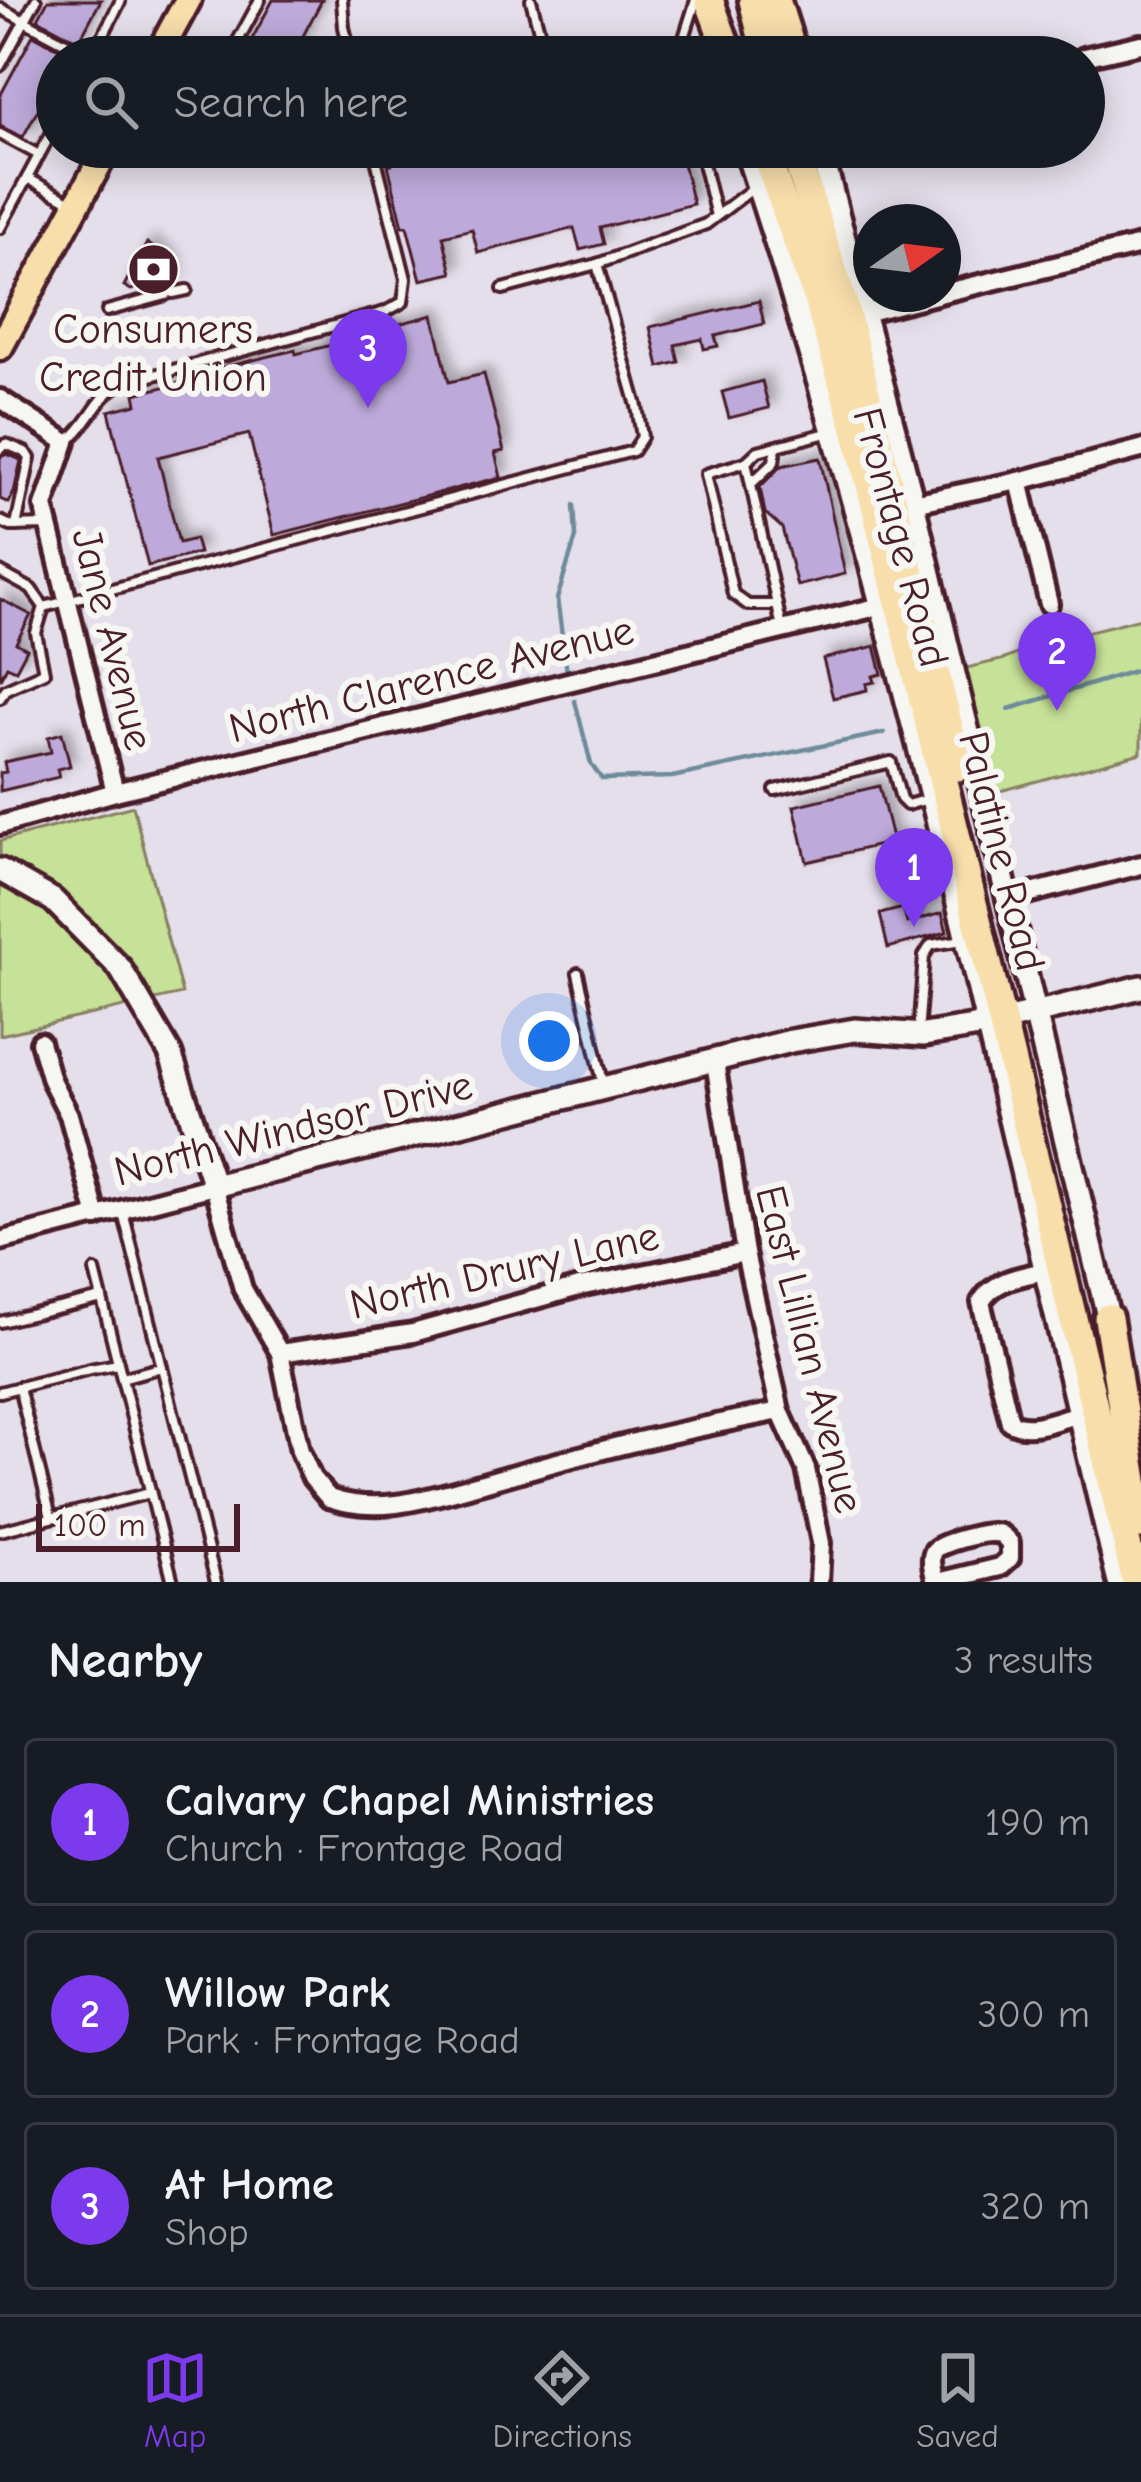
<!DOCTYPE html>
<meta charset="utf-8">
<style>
:root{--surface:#171b24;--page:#242831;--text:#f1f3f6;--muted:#9ea1a6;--line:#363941;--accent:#7c3aed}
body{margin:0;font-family:"Comic Neue",sans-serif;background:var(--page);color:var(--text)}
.compass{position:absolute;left:853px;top:204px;width:108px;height:108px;border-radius:50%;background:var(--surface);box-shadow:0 6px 30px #0003;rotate:76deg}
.scale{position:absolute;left:36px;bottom:30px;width:204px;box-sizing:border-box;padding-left:12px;border:6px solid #4a1f2b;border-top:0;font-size:33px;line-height:42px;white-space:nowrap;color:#4a1f2b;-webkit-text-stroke:9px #f6f6f2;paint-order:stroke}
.you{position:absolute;left:549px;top:1041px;width:42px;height:42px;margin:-30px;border:9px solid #fff;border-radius:50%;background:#1a73e8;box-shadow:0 0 0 18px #1a73e833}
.badge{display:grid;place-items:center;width:78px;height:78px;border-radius:50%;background:var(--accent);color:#fff;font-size:39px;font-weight:700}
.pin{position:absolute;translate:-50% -99px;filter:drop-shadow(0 3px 6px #0008)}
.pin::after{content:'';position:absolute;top:63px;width:42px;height:36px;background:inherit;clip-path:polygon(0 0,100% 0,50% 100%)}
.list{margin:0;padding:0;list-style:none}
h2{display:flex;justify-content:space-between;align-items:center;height:156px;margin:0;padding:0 48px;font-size:51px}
h2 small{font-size:39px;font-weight:400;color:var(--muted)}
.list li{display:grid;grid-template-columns:78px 1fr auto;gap:36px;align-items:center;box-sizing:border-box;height:168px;margin:0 24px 24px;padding:0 24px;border:3px solid var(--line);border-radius:12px}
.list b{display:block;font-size:45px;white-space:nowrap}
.list p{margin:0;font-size:39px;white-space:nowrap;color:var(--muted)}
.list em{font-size:39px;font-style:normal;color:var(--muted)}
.icon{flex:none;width:66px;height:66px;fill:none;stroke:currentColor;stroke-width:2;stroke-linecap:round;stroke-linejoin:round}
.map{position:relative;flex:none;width:1141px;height:1582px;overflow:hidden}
.search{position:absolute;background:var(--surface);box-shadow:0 6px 30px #0003;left:36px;right:36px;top:36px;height:132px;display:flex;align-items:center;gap:30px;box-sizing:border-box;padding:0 42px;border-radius:66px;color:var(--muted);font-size:45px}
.sheet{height:732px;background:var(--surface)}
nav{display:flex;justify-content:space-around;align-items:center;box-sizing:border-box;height:168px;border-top:3px solid var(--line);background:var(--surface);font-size:33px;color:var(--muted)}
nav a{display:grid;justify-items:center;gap:6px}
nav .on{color:var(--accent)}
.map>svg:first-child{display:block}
.green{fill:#c6e198;stroke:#888062;stroke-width:3}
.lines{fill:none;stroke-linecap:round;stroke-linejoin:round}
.stream{stroke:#6e8b9b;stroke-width:4.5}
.building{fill:#beaada;stroke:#4a1f2b;stroke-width:3;filter:url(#shadow)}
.service-casing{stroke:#4a1f2b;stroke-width:16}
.minor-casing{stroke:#4a1f2b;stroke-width:26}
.tertiary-casing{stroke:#4a1f2b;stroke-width:30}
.secondary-casing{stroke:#4a1f2b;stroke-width:30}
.primary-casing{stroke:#4a1f2b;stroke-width:33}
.trunk-casing{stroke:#4a1f2b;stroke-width:36}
.service{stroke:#f6f6f2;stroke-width:8}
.minor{stroke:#f6f6f2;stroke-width:16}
.tertiary{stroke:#f6f6f2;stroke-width:21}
.secondary{stroke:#f6f6f2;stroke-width:21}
.primary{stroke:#f8deab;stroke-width:24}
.trunk{stroke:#f8deab;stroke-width:27}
.labels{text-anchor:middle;stroke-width:12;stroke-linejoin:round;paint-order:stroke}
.poi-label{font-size:42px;fill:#4a1f2b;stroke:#f6f6f2}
.street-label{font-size:42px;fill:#4a1f2b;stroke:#f6f6f2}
</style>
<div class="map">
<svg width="1141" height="1582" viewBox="0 0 1141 1582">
<defs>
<filter id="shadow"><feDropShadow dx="7" dy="-7" stdDeviation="6" flood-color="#0004"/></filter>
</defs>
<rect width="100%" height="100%" fill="#e5dfeb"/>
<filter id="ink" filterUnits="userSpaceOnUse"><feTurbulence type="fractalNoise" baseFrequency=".00833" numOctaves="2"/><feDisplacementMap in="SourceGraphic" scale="24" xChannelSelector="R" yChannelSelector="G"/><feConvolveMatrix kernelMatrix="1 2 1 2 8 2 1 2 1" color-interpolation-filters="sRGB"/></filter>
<g filter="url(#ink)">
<!-- green -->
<g class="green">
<path d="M1141 618V753L993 793 962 669 1005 659 1040 644Z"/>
<path d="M133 806 182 994 0 1035V841Z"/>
</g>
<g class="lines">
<!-- stream -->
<g class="stream">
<path d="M567 672 557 599 576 537 574 505"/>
<path d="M575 701 591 764 602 779 672 777 884 733"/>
<path d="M1009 709 1141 669"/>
</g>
</g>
<!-- building -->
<g class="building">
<path d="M48 0H101L79 41 38 19Z"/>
<path d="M273 0H322L292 57H238L248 39 251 41Z"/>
<path d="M33 35 68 54 66 57H57V75L23 137 0 126V96Z"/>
<path d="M393 147H679L693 204 600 228 604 244 580 250 574 228 478 253 472 229 443 236 452 273 421 280 407 226H403L388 165 392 164 389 153Z"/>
<path d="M147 243 171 260 175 279 131 290 124 286Z"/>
<path d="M759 301 764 324 715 336 718 346 704 349 702 339 675 345 679 362 659 367 650 327Z"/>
<path d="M433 315 449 382 484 374 504 451 495 453 501 477 274 535 249 434 158 457 179 543 195 539 199 553 148 566 109 411 137 404 135 394 188 381 187 376 295 350 296 354 352 340 351 336Z"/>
<path d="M762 381 769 408 729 418 722 392Z"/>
<path d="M7 454 21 460 14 492 9 503 0 499V457Z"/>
<path d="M820 458 845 574 797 586 782 528 765 513 760 487 781 466Z"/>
<path d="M0 599 31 615 16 643 27 649 16 670 7 666 0 679Z"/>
<path d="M875 646 882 674 873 676 875 682 866 684 867 690 833 698 823 659Z"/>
<path d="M62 733 70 766 57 769 59 777 0 791V773L6 772 4 762 51 752 48 737Z"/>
<path d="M879 786 893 842 807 862 794 806Z"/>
<path d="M903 908 907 923 942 913 947 932 888 948 880 914Z"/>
</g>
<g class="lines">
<defs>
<g id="service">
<path d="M342 0 344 27 351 57"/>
<path d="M531 0 546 57"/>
<path d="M0 8 92 57"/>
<path d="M92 57 120 2"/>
<path d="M229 57 260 0"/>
<path d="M678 57 696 0"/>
<path d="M0 66 36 0"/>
<path d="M0 134 39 155"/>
<path d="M699 147 716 216"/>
<path d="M27 178 73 203"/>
<path d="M0 228 57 122"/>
<path d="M503 289 597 264 706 224 756 186"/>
<path d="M173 293 187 290"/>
<path d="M107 311 166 295"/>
<path d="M68 441C88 426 96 399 118 385L385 312 403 302 406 279 373 147"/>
<path d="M0 449 6 444 25 452 30 458 16 526"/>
<path d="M746 462 782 628"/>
<path d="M751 484 774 462 776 447"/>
<path d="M0 521 11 526 47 525"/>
<path d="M0 572 31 589 44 607 633 451 642 437 637 406 597 264"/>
<path d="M777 605H748L733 594 706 474 746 462 758 451 827 433"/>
<path d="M0 698 6 689 44 672 36 633 44 607"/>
<path d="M775 790 891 762 901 799 907 805 928 799"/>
<path d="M578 973 604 1087"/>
<path d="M918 1034 924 956 931 945 963 940"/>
<path d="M123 1212 216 1582"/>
<path d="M95 1271 173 1582"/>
<path d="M0 1322 102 1298"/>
<path d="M122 1378 162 1367"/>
<path d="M19 1387 51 1517"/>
<path d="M0 1392 90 1369 118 1364"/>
<path d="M0 1531 150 1493"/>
</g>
<g id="minor">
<path d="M1084 57 1141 44"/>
<path d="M943 293 1141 245"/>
<path d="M864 313 940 294"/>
<path d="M0 399 66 442 44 506 115 792"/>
<path d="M1019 481 1049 604"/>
<path d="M913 503 1019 481 1141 449"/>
<path d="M0 825 115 792 881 606"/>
<path d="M1008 899 1141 865"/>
<path d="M40 1042 51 1080 69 1115 97 1217"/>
<path d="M715 1062 745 1253 780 1411 806 1469 821 1543 819 1582"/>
<path d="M0 1241 214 1186 243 1289 280 1353 300 1451 312 1478 329 1498"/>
<path d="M1044 1271C1020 1277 995 1279 981 1302L1010 1422C1030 1433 1057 1420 1078 1414"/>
<path d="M280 1353 413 1333 579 1287 745 1253"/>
<path d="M329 1498C382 1516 431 1497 483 1483 521 1472 560 1461 599 1451 659 1435 720 1423 780 1411"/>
<path d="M936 1582C934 1573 929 1560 934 1551 939 1543 984 1532 993 1533 1003 1533 1003 1536 1010 1543V1558L1000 1567 938 1582"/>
</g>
<g id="tertiary">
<path d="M745 147C901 615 1004 1103 1119 1582"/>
<path d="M820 147 913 503 1112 1333"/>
<path d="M0 870 53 900 120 968 170 1053 214 1186 791 1041 855 1030 924 1035 985 1025"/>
</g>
<path id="secondary" d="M985 1025 1141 987"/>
<g id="primary">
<path d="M157 57 188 0"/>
<path d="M0 347 108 147"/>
</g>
<g id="trunk">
<path d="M709 0 730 57"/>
<path d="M753 0 767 57"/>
<path d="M776 0 794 57"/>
<path d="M763 147 816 295 856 428 1002 1021 1136 1582"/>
<path d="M793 147 843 301 959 767"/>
<path d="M1108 1318 1141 1525"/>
</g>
</defs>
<!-- service casing -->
<use href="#service" class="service-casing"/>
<!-- minor casing -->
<use href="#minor" class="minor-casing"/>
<!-- tertiary casing -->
<use href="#tertiary" class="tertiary-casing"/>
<!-- secondary casing -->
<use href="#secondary" class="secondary-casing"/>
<!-- primary casing -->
<use href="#primary" class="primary-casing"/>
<!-- trunk casing -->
<use href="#trunk" class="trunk-casing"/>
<!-- service -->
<use href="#service" class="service"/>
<!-- minor -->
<use href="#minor" class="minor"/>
<!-- tertiary -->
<use href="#tertiary" class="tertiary"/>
<!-- secondary -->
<use href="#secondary" class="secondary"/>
<!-- primary -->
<use href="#primary" class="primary"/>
<!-- trunk -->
<use href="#trunk" class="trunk"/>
</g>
</g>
<!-- icons -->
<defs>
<symbol id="bank-disc" viewBox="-11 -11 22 22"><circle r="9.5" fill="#4a1f2b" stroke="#f6f6f2"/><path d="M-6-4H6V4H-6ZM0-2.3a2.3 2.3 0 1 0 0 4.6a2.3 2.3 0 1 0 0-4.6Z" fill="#fff"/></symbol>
</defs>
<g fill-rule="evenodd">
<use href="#bank-disc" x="124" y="240" width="59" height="59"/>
</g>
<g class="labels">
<!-- poi labels -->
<g class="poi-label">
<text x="153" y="343">Consumers<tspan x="153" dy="48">Credit Union</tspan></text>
</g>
<!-- street labels -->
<g class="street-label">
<text transform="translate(902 537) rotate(75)" y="15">Frontage Road</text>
<text transform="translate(114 639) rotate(76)" y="15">Jane Avenue</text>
<text transform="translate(431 678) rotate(-14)" y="15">North Clarence Avenue</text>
<text transform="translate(1003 851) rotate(76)" y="15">Palatine Road</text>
<text transform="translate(293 1127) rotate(-14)" y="15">North Windsor Drive</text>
<text transform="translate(504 1269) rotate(-13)" y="15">North Drury Lane</text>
<text transform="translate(811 1349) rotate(76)" y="15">East Lillian Avenue</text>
</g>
</g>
</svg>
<svg class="compass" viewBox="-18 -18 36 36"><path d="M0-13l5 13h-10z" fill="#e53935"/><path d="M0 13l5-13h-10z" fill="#9ea1a6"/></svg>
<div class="scale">100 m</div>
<div class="you"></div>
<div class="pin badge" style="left:914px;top:927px">1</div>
<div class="pin badge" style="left:1057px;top:711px">2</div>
<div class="pin badge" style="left:368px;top:408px">3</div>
<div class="search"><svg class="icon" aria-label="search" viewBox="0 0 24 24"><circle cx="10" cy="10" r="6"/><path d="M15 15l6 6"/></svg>Search here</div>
</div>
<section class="sheet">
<h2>Nearby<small>3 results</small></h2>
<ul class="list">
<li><span class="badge">1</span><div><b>Calvary Chapel Ministries</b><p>Church · Frontage Road</p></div><em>190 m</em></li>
<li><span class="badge">2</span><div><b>Willow Park</b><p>Park · Frontage Road</p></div><em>300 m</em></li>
<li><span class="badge">3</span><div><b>At Home</b><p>Shop</p></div><em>320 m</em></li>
</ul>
</section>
<nav>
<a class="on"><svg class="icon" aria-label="map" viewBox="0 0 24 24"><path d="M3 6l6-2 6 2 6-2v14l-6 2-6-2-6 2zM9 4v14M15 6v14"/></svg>Map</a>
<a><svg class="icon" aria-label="directions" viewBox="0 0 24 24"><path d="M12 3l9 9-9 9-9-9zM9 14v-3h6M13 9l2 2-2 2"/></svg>Directions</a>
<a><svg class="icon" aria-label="saved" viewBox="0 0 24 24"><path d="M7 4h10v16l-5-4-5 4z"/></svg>Saved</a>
</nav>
